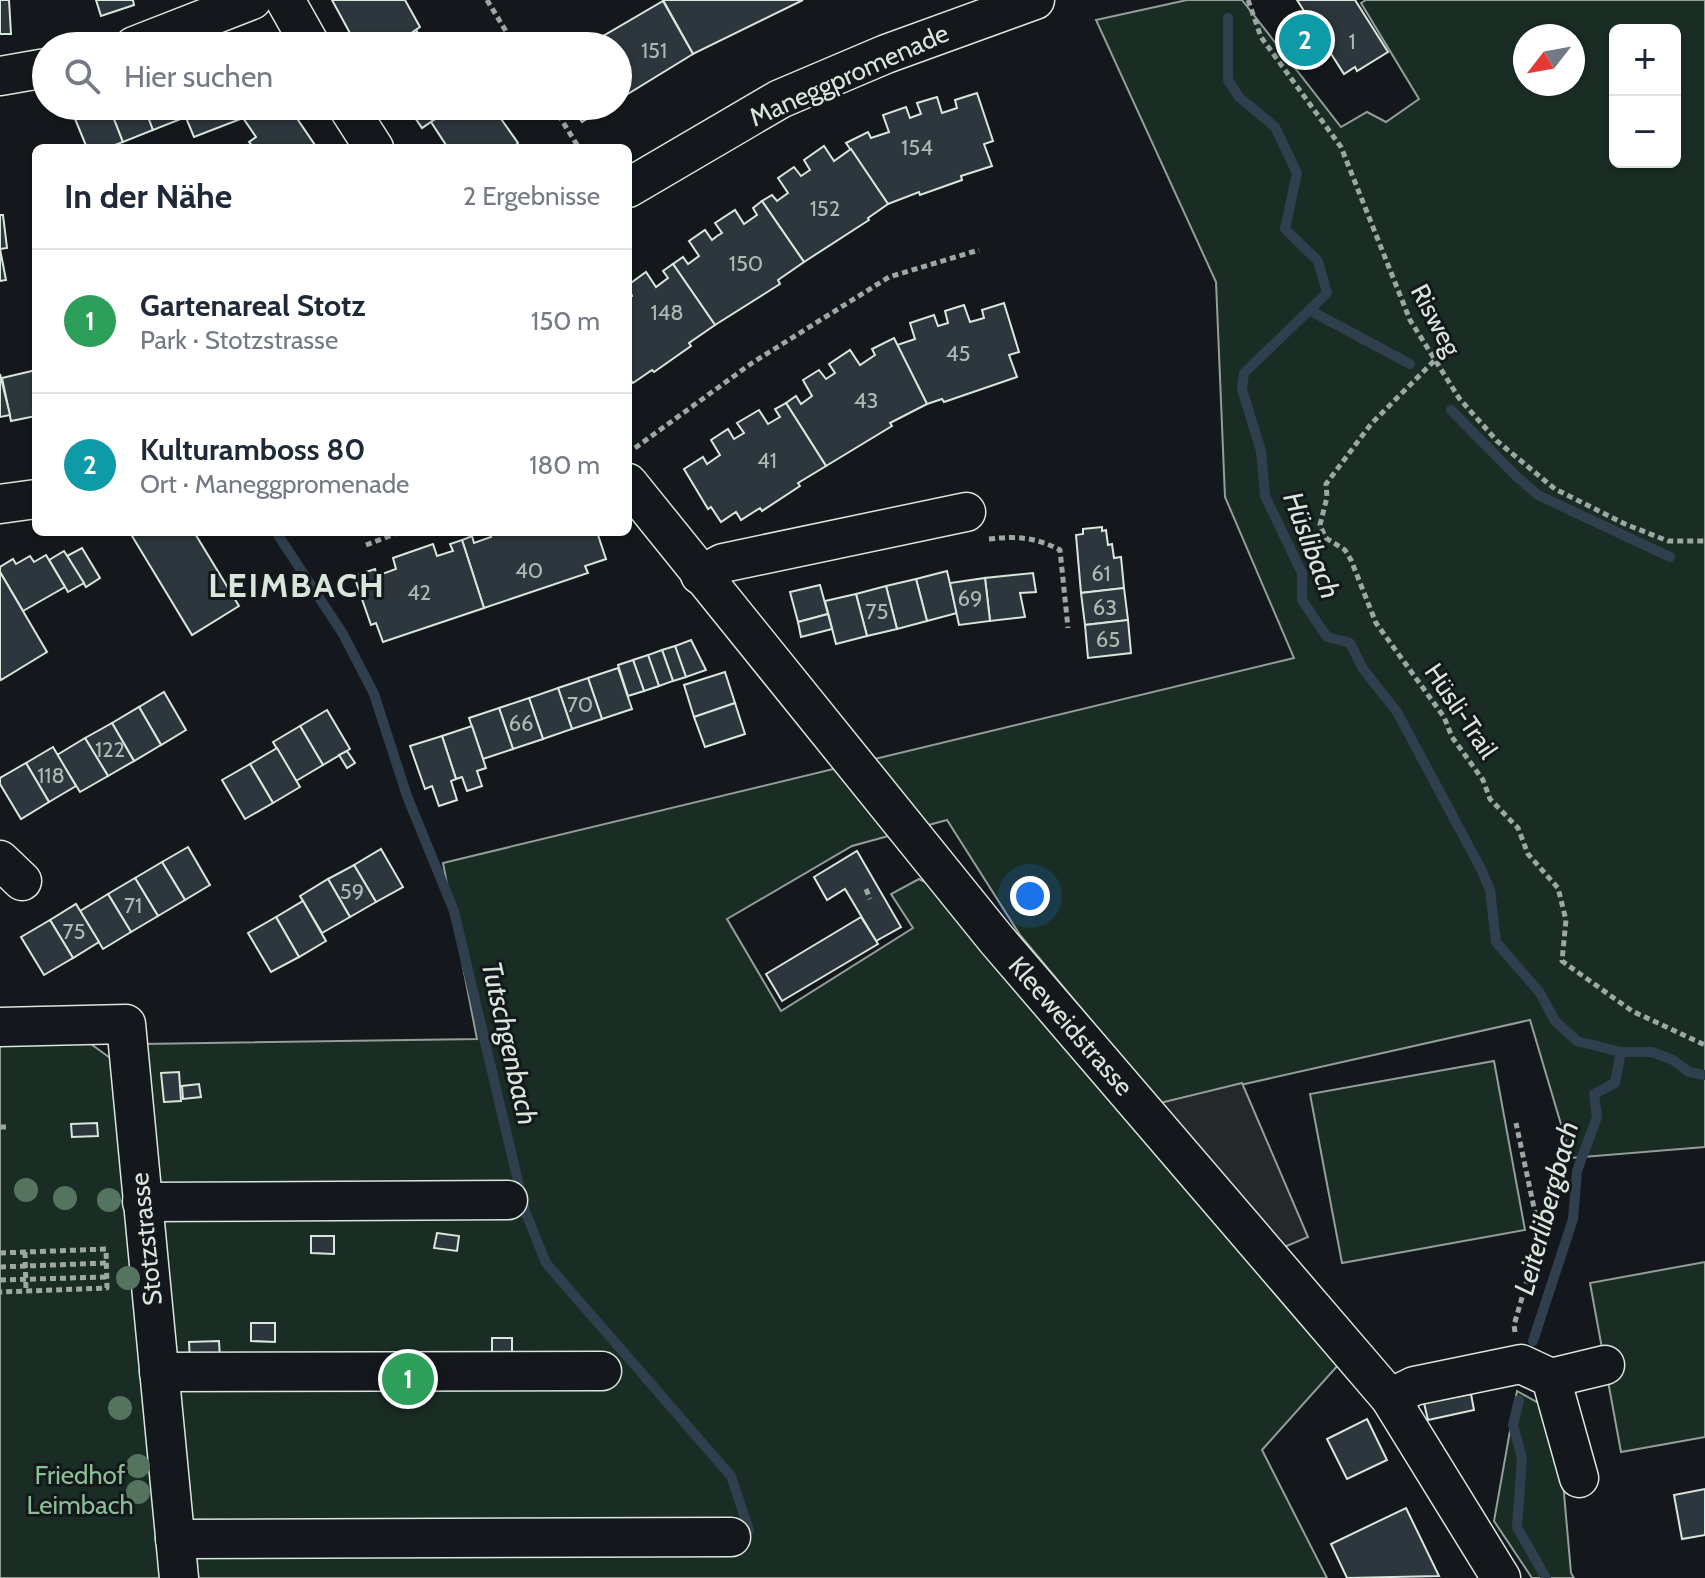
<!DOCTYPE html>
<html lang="de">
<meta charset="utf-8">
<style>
:root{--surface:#fff;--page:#f2f2f3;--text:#1f2937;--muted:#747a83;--line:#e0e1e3;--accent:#846941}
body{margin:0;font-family:Cabin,sans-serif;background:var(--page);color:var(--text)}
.controls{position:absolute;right:24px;top:24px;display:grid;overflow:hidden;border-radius:12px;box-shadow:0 2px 6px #0004}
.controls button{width:72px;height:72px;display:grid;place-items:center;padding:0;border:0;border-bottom:2px solid var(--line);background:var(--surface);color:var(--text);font:40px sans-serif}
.compass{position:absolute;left:1513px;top:24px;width:72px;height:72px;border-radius:50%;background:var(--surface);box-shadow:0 2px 6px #0004;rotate:239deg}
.you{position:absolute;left:1030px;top:896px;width:28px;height:28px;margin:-20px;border:6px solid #fff;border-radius:50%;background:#1a73e8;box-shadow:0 0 0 12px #1a73e833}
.badge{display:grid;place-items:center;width:52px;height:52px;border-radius:50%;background:var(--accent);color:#fff;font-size:26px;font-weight:700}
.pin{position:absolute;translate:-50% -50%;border:4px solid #fff;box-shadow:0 2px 8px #0006}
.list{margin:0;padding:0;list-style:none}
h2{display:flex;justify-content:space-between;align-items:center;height:104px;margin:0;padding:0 32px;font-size:34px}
h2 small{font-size:26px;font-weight:400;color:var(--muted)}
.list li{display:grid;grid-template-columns:52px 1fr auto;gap:24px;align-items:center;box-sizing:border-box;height:144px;padding:0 32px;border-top:2px solid var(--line)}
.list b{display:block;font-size:30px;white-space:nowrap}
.list p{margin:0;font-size:26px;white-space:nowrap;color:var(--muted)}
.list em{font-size:26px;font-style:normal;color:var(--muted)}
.icon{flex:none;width:44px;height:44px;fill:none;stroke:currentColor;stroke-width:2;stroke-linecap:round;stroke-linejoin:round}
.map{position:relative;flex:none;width:1705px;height:1578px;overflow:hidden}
.search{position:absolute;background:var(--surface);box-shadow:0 2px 6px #0004;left:32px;top:32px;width:600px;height:88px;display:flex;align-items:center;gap:20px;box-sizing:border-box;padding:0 28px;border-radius:44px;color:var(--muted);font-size:30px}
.panel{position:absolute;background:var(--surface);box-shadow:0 2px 6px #0004;left:32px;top:144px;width:600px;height:392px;border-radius:12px}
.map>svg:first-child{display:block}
.green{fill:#1a2d24;stroke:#939e99;stroke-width:2;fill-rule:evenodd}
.parking{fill:#24282b;stroke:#939e99;stroke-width:2}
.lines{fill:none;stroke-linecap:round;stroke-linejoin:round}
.stream{stroke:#2f3f4d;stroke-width:10}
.building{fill:#2c363c;stroke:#d8e6dc;stroke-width:2}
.minor-casing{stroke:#d8e6dc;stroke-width:41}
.path{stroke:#9da8a2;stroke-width:5;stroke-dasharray:6 4;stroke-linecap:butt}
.minor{stroke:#14181c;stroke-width:38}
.tree{fill:#55745f}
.labels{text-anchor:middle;stroke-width:6;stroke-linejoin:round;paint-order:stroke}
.number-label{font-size:22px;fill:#adbab4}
.street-label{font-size:26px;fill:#d8e6dc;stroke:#14181c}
.park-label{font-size:26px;fill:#8ac095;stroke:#14181c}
.water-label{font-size:28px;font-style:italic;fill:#d8e6dc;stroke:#14181c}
.district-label{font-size:34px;font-weight:bold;letter-spacing:2px;fill:#d8e6dc;stroke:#14181c}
</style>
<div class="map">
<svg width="1705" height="1578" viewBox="0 0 1705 1578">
<rect width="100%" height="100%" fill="#14181c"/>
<!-- green -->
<g class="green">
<path d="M1187 0H1242L1341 127 1367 112 1386 122 1419 99 1361 3 1366 0H1705V1147L1571 1158 1530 1020 1160 1103 1020 935 947 820 852 846 727 919 781 1011 913 928 891 894 919 879 939 889 1340 1363 1262 1450 1327 1578H189L141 1044 477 1039 443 863 1294 658 1225 497 1216 282 1096 20ZM1615 30H1675V162H1615ZM1525 36H1573V84H1525Z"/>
<path d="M88 1042 120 1065 168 1578H0V1044Z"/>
<path d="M1494 1061 1525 1230 1342 1263 1310 1094Z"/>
<path d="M1705 1262V1437L1621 1452 1590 1283Z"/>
<path d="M1517 1391 1542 1405 1563 1482 1571 1573 1574 1578H1532L1494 1521Z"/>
</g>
<!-- parking -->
<path class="parking" d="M1242 1083 1308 1237 1282 1248 1160 1103Z"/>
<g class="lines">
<!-- stream -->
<g class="stream">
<path d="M1228 18V80L1239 97 1275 127 1297 173 1285 229 1318 261 1327 293 1244 373 1242 389 1261 451 1265 496 1302 573V600L1327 637 1350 643 1363 669 1397 712 1481 869 1490 890 1496 942 1540 993 1555 1021 1577 1041 1621 1052H1652L1673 1060 1689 1072 1705 1075"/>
<path d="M1311 311 1410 364"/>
<path d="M1451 410 1515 475 1538 495 1670 557"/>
<path d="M276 532 343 634 374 694 407 796 454 911 525 1211 546 1263 731 1476 749 1530"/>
<path d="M1533 1341 1573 1219 1577 1171 1597 1117 1594 1094 1615 1083 1621 1052"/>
<path d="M1519 1400 1513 1425 1522 1458 1517 1527 1546 1578"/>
</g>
</g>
<!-- building -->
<g class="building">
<path d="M0 0H9L11 34H0Z"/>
<path d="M96 0H133L134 5 101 16Z"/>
<path d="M332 0H405L420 27 393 46H357Z"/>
<path d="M663 0H803L693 54Z"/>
<path d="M1297 0H1355L1388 52 1357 71 1355 67 1344 74 1312 24 1303 30 1297 20 1306 14Z"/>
<path d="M663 1 693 54 618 100V46H586Z"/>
<path d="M416 30 425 44 433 38 438 46H393Z"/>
<path d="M977 93 993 141 984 144 992 166 961 176 962 180 920 195 919 192 888 204 846 143 868 132 871 138 889 132 883 115 906 107 910 118 915 116 921 114 917 103 937 97 942 113 957 108 955 100Z"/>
<path d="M94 106H109L123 142 107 148H87L73 114Z"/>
<path d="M109 106H144L153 130 123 142Z"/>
<path d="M144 106H181L186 117 153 130Z"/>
<path d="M181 106H296L301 114 296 117 317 148H254L249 142 256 137 243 118 194 137Z"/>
<path d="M407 106H454L422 128Z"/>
<path d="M454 106H492L518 143 513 148H448L431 122Z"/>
<path d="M571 106H608L582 122Z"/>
<path d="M824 146 834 161 851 149 888 204 868 218 869 220 804 262 762 201 772 195 777 201 788 193 778 178 794 167 801 176 810 170 804 160Z"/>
<path d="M762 201 804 262 778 280 780 284 715 325 673 264 683 257 688 264 699 256 689 241 705 230 712 240 717 236 722 233 715 223 735 210 744 224 757 215 753 208Z"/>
<path d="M0 215H3L7 248 0 249Z"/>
<path d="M0 249 6 280 0 281Z"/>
<path d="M673 264 715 325 689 343 691 346 654 372 652 370 633 383 628 377V298L632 296 628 285 646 272 656 287 668 278 663 271Z"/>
<path d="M1004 303 1019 352 1009 355 1017 377 944 402 942 399 927 404 897 345 915 339 910 323 934 315 938 326 948 323 945 311 964 305 970 322 984 318 982 310Z"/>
<path d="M894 338 927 404 890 423 892 426 826 466 786 403 796 396 801 404 812 396 803 380 819 370 826 379 835 373 829 364 850 350 860 365 875 355 872 349Z"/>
<path d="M36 370V416L11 421 2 378Z"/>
<path d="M0 374 10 415 0 417Z"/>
<path d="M786 403 826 466 798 483 800 486 762 511 760 508 741 520 736 512 721 522 711 507 708 509 684 469 703 457 707 464 720 455 711 440 728 429 734 439 744 433 737 423 759 410 768 424 780 417 775 409Z"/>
<path d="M1102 527V531L1106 530 1108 545 1112 544 1114 558 1121 557 1124 588 1081 593 1076 535 1083 534V529Z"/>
<path d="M140 532H194L239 606 192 635 132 536Z"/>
<path d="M489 532H597L606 559 585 566 588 573 484 608 462 540 472 536 474 543 491 537Z"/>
<path d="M462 540 484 608 383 642 376 623 371 625 354 576 375 569 377 576 396 569 393 558 433 544 437 556 453 551 450 544Z"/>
<path d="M82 548 100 578 86 587 67 556Z"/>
<path d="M64 551 84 583 68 592 49 560Z"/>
<path d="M46 555 65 587 23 611 0 572V567L13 559 16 564 30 556 34 562Z"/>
<path d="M947 571 957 613 927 621 916 579Z"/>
<path d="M0 572 47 652 1 680 0 677Z"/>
<path d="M1033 573 1036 592 1020 593 1025 617 990 621 985 578Z"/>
<path d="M985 578 990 621 959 625 950 583Z"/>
<path d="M916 579 927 621 897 629 886 586Z"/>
<path d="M820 585 828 614 798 622 790 592Z"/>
<path d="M886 586 897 629 867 636 856 594Z"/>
<path d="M1124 588 1128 620 1085 625 1081 593Z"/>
<path d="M856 594 867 636 836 644 825 601Z"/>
<path d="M828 614 832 629 801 637 798 622Z"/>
<path d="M1128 620 1131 653 1088 658 1085 625Z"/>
<path d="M691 640 706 670 686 677 675 646Z"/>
<path d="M675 646 686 677 673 681 662 650Z"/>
<path d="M662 650 673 681 659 686 648 655Z"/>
<path d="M648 655 659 686 644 691 633 660Z"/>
<path d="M633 660 644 691 628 696 618 665Z"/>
<path d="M618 668 632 709 602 719 588 678Z"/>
<path d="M725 672 735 703 694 717 684 685Z"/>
<path d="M588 678 602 719 572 729 558 688Z"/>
<path d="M558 688 572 729 543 739 529 698Z"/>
<path d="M164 692 186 730 161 745 139 707Z"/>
<path d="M529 698 543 739 513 749 499 708Z"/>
<path d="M735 703 745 734 705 747 694 717Z"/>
<path d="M139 707 161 745 134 761 112 723Z"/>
<path d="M499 708 513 749 483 759 469 718Z"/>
<path d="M327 710 350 749 323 765 300 726Z"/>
<path d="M112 723 134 761 108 776 85 738Z"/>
<path d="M300 726 323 765 296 781 273 742Z"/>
<path d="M472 726 486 768 477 771 482 786 467 791 462 777 456 779 442 736Z"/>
<path d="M442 736 456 779 451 781 457 800 439 806 432 786 425 789 410 746Z"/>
<path d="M85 738 108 776 80 792 57 755Z"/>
<path d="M53 747 76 786 49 802 26 763Z"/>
<path d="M277 748 300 787 273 803 250 764Z"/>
<path d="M347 751 355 763 347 768 339 755Z"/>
<path d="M26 763 49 802 21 819 0 784V778Z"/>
<path d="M250 764 273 803 245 819 222 780Z"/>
<path d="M188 847 210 885 185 900 162 862Z"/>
<path d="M381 849 403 887 376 902 354 865Z"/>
<path d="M857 851 901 927 876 941 845 889 827 900 814 877Z"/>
<path d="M162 862 185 900 158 916 135 878Z"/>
<path d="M354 865 376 902 350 917 328 879Z"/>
<path d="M135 878 158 916 131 932 108 894Z"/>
<path d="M328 879 350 917 322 933 300 896Z"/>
<path d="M108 894 131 932 103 949 80 911Z"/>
<path d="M303 901 326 941 299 957 276 917Z"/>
<path d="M76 904 99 942 73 958 50 920Z"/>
<path d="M276 917 299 957 271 972 248 933Z"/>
<path d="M861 917 878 944 782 1001 766 974Z"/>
<path d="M50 920 73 958 44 975 21 937Z"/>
<path d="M179 1072 181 1101 164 1102 161 1073Z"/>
<path d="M199 1084 201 1097 183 1099 182 1086Z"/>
<path d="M97 1123 98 1136 72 1137 71 1124Z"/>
<path d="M437 1233 459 1236 457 1251 434 1248Z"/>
<path d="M311 1236H334V1254L311 1253Z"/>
<path d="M251 1323H275V1342L251 1341Z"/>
<rect x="492" y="1338" width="20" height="14"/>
<path d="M219 1341 220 1360 190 1361 189 1342Z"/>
<path d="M1471 1394 1474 1410 1428 1420 1424 1403Z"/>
<path d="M1367 1419 1387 1460 1347 1479 1327 1439Z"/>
<path d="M1705 1489V1535L1682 1539 1674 1495Z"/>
<path d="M1406 1508 1439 1576 1347 1578 1331 1544Z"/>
</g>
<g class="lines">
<defs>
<g id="minor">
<path d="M285 0 311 46"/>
<path d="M134 46 252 0"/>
<path d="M0 76 46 68"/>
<path d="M347 106 374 148"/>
<path d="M628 188 780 99 886 54 1035 0"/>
<path d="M628 483 996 939 1390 1398 1501 1578"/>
<path d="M0 504 36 499"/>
<path d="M700 575 723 563 966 512"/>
<path d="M0 860 22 881"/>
<path d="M0 1027 126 1024 179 1578"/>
<path d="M142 1202 508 1200"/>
<path d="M159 1372 602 1371"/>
<path d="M1551 1378 1605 1365"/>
<path d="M1390 1398 1414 1386 1521 1364 1551 1378 1579 1478"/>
<path d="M175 1539 731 1537"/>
</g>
</defs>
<!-- minor casing -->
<use href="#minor" class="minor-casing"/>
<!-- path -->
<g class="path">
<path d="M487 0 515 46"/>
<path d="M1248 0 1261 37 1341 147 1410 320 1459 398 1497 441 1555 489 1625 524 1668 541H1705"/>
<path d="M553 106 579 148"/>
<path d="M1434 361 1371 424 1326 484 1327 497 1320 525 1323 532 1326 538 1345 550 1351 560 1376 623 1444 717 1452 737 1483 780 1490 799 1518 828 1528 854 1558 888 1566 920 1562 961 1632 1011 1705 1045"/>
<path d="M635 448 752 363 889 277 979 250"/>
<path d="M989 539C1017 536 1035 537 1060 550L1068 628"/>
<path d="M366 545 400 532"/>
<path d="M866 889 870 899"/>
<path d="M0 1127H10"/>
<path d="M25 1252 26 1291"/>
<path d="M0 1253 106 1249 107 1288 0 1292"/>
<path d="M0 1267 106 1263"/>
<path d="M0 1280 106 1277"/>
<path d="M1515 1332 1514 1325 1540 1236 1516 1123"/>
</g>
<!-- minor -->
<use href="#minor" class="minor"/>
</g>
<!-- trees -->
<g class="tree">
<circle cx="26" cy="1190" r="12"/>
<circle cx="65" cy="1198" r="12"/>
<circle cx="109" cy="1200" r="12"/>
<circle cx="128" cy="1278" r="12"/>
<circle cx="120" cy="1408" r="12"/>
<circle cx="138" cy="1466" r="12"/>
<circle cx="138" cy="1492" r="12"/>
</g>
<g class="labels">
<!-- number labels -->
<g class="number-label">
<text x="1352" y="49">1</text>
<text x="654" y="58">151</text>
<text x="917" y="155">154</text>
<text x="825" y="216">152</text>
<text x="746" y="271">150</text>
<text x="667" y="320">148</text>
<text x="958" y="361">45</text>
<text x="866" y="408">43</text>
<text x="767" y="468">41</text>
<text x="529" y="578">40</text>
<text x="1101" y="581">61</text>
<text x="419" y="600">42</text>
<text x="970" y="606">69</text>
<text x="1105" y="615">63</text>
<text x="877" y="619">75</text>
<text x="1108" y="647">65</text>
<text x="580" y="712">70</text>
<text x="521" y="731">66</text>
<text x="110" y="757">122</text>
<text x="51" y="783">118</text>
<text x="352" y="899">59</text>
<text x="133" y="913">71</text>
<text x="74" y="939">75</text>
</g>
<!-- street labels -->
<g class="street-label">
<text transform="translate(849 75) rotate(-24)" y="9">Maneggpromenade</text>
<text transform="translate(1436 320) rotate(62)" y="9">Risweg</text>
<text transform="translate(1461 711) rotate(56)" y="9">Hüsli-Trail</text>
<text transform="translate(1071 1026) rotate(49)" y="9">Kleeweidstrasse</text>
<text transform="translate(146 1239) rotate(-96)" y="9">Stotzstrasse</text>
</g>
<!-- park labels -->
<g class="park-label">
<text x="80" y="1484">Friedhof<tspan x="80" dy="30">Leimbach</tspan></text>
</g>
<!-- water labels -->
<g class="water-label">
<text transform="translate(1312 545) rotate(69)" y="10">Hüslibach</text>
<text transform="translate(510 1043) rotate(77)" y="10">Tutschgenbach</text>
<text transform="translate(1546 1208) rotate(-75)" y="10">Leiterlibergbach</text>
</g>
<!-- district labels -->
<g class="district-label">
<text x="297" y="597">LEIMBACH</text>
</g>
</g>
</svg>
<div class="controls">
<button>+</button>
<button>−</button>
</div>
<svg class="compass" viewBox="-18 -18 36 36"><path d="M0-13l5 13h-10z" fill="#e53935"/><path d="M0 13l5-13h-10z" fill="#747a83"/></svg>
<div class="you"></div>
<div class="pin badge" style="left:408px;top:1379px;background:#2e9e5b">1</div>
<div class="pin badge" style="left:1305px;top:40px;background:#0f9aa8">2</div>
<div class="search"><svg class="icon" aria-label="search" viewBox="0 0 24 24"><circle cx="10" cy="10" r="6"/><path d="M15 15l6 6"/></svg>Hier suchen</div>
<section class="panel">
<h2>In der Nähe<small>2 Ergebnisse</small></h2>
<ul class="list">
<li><span class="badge" style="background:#2e9e5b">1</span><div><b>Gartenareal Stotz</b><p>Park · Stotzstrasse</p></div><em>150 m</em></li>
<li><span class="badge" style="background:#0f9aa8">2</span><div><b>Kulturamboss 80</b><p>Ort · Maneggpromenade</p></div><em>180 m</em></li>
</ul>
</section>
</div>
